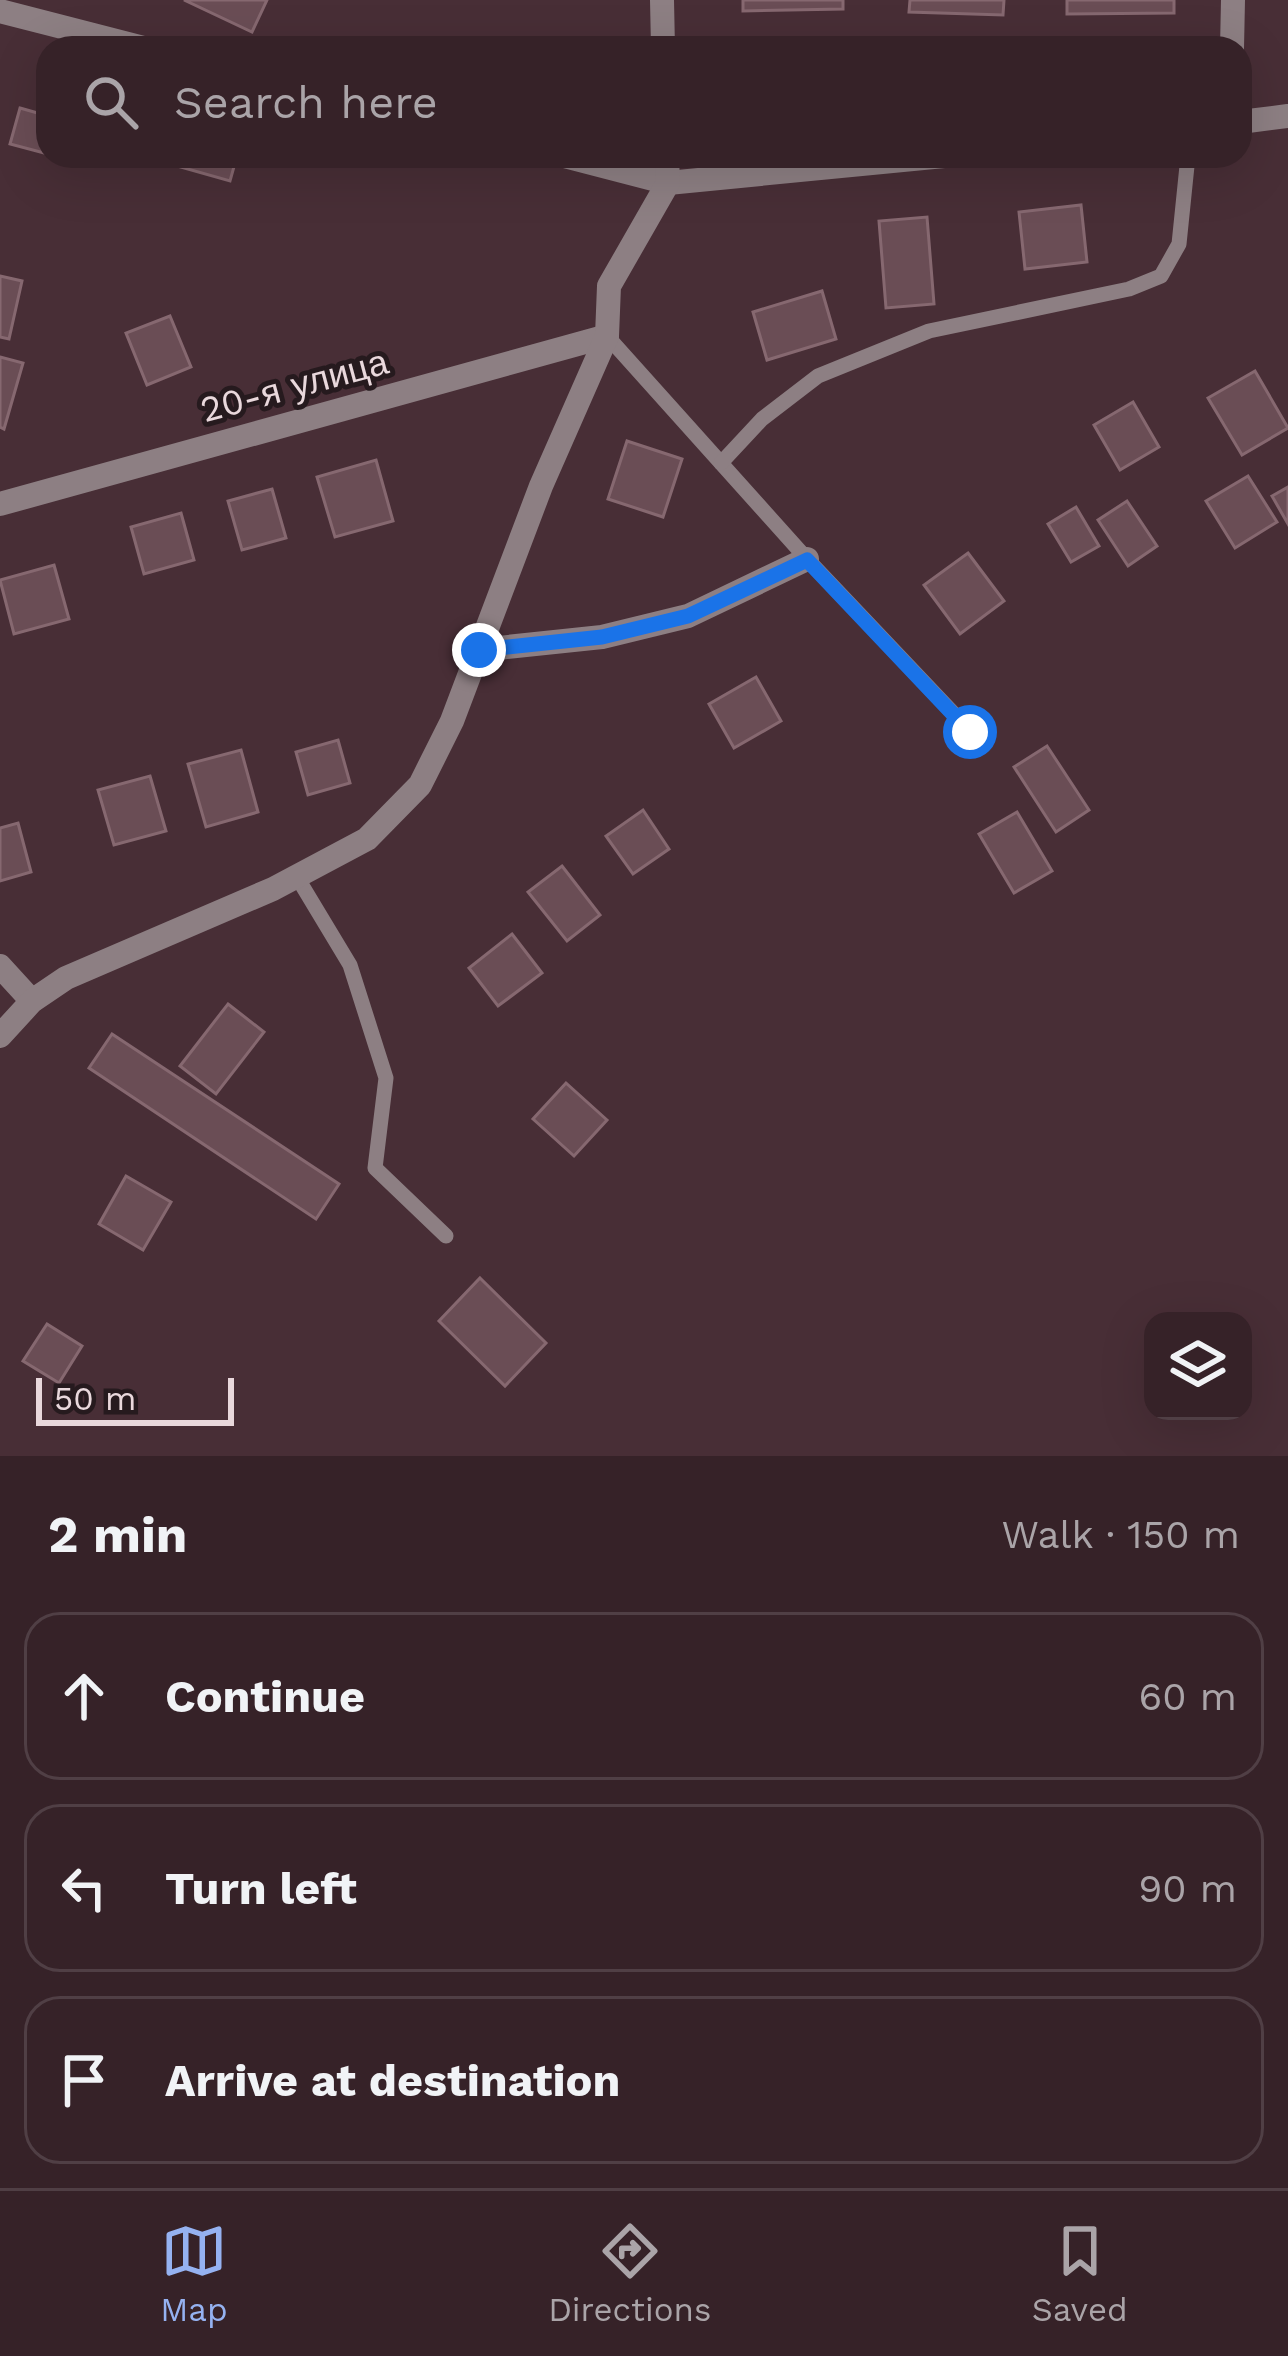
<!DOCTYPE html>
<meta charset="utf-8">
<style>
:root{--surface:#362228;--page:#3d2a30;--text:#f1f3f6;--muted:#aaa4a8;--line:#503f45;--accent:#95b2f1}
body{margin:0;font-family:"Work Sans",sans-serif;background:var(--page);color:var(--text)}
.controls{position:absolute;right:36px;bottom:36px;display:grid;overflow:hidden;border-radius:24px;box-shadow:0 12px 48px #0002}
.controls button{width:108px;height:108px;display:grid;place-items:center;padding:0;border:0;border-bottom:3px solid var(--line);background:var(--surface);color:var(--text);font:60px sans-serif}
.scale{position:absolute;left:36px;bottom:30px;width:198px;box-sizing:border-box;padding-left:12px;border:6px solid #e9d8dc;border-top:0;font-size:33px;line-height:42px;white-space:nowrap;color:#e9d8dc;-webkit-text-stroke:9px #261a1e;paint-order:stroke}
.stop{position:absolute;width:36px;height:36px;margin:-27px;border:9px solid #1a73e8;border-radius:50%;background:#fff}
.stop.end{background:#1a73e8;border-color:#fff;box-shadow:0 3px 12px #0008}
.list{margin:0;padding:0;list-style:none}
h2{display:flex;justify-content:space-between;align-items:center;height:156px;margin:0;padding:0 48px;font-size:51px}
h2 small{font-size:39px;font-weight:400;color:var(--muted)}
.list li{display:grid;grid-template-columns:78px 1fr auto;gap:36px;align-items:center;box-sizing:border-box;height:168px;margin:0 24px 24px;padding:0 24px;border:3px solid var(--line);border-radius:36px}
.list b{display:block;font-size:45px;white-space:nowrap}
.list em{font-size:39px;font-style:normal;color:var(--muted)}
.icon{flex:none;width:66px;height:66px;fill:none;stroke:currentColor;stroke-width:2;stroke-linecap:round;stroke-linejoin:round}
.map{position:relative;flex:none;width:1288px;height:1456px;overflow:hidden}
.search{position:absolute;background:var(--surface);box-shadow:0 12px 48px #0002;left:36px;right:36px;top:36px;height:132px;display:flex;align-items:center;gap:30px;box-sizing:border-box;padding:0 42px;border-radius:36px;color:var(--muted);font-size:45px}
.sheet{height:732px;background:var(--surface)}
nav{display:flex;justify-content:space-around;align-items:center;box-sizing:border-box;height:168px;border-top:3px solid var(--line);background:var(--surface);font-size:33px;color:var(--muted)}
nav a{display:grid;justify-items:center;gap:6px}
nav .on{color:var(--accent)}
.map>svg:first-child{display:block}
.building{fill:#6a4d55;stroke:#866870;stroke-width:3}
.lines{fill:none;stroke-linecap:round;stroke-linejoin:round}
.lane{stroke:#8d7f83;stroke-width:15}
.street{stroke:#8d7f83;stroke-width:24}
.route{stroke:#1a73e8;stroke-width:15}
.labels{text-anchor:middle;stroke-width:10;stroke-linejoin:round;paint-order:stroke}
.street-label{font-size:36px;fill:#e9d8dc;stroke:#261a1e}
</style>
<div class="map">
<svg width="1288" height="1456" viewBox="0 0 1288 1456">
<rect width="100%" height="100%" fill="#482e36"/>
<!-- building -->
<g class="building">
<path d="M184 0H267L252 32Z"/>
<path d="M743 0H843V9L743 11Z"/>
<path d="M910 0H1004L1003 15 909 12Z"/>
<path d="M1067 0H1174V13L1067 14Z"/>
<path d="M20 108 48 116V154L10 144Z"/>
<path d="M180 156H237L230 181 177 166Z"/>
<path d="M270 156H315L313 165 269 159Z"/>
<path d="M1081 205 1087 262 1025 269 1019 212Z"/>
<path d="M927 217 934 304 886 308 879 221Z"/>
<path d="M0 276 22 281 9 339 0 337Z"/>
<path d="M822 291 836 339 767 360 753 312Z"/>
<path d="M170 316 191 367 147 385 126 333Z"/>
<path d="M0 357 23 363 4 429 0 427Z"/>
<path d="M1255 371 1288 428 1242 455 1208 398Z"/>
<path d="M1133 402 1159 447 1120 470 1094 425Z"/>
<path d="M627 441 682 459 663 517 608 499Z"/>
<path d="M376 460 393 521 335 537 317 477Z"/>
<path d="M1248 476 1277 522 1235 548 1206 501Z"/>
<path d="M1288 487V524L1272 496Z"/>
<path d="M272 489 286 538 242 550 228 501Z"/>
<path d="M1127 501 1157 546 1128 566 1098 520Z"/>
<path d="M1076 507 1099 546 1071 562 1048 524Z"/>
<path d="M181 513 194 560 144 574 131 527Z"/>
<path d="M968 553 1004 601 960 634 924 585Z"/>
<path d="M54 565 69 619 14 634 0 580Z"/>
<path d="M756 677 781 721 734 748 709 704Z"/>
<path d="M338 740 350 783 308 795 296 752Z"/>
<path d="M1047 746 1089 810 1056 832 1014 767Z"/>
<path d="M241 750 258 812 206 827 188 764Z"/>
<path d="M150 776 166 831 114 845 98 790Z"/>
<path d="M643 810 669 849 633 874 606 836Z"/>
<path d="M1017 812 1052 871 1014 893 979 834Z"/>
<path d="M18 823 31 872 0 881V828Z"/>
<path d="M562 866 600 915 567 941 528 892Z"/>
<path d="M512 934 542 973 498 1006 469 968Z"/>
<path d="M228 1004 264 1032 216 1094 180 1066Z"/>
<path d="M112 1034 339 1184 316 1219 89 1068Z"/>
<path d="M566 1083 607 1120 574 1156 533 1119Z"/>
<path d="M126 1176 171 1202 143 1250 99 1224Z"/>
<path d="M480 1278 546 1343 505 1386 439 1321Z"/>
<path d="M47 1324 82 1346 59 1383 23 1361Z"/>
</g>
<g class="lines">
<!-- lane -->
<g class="lane">
<path d="M607 336 807 559 971 732"/>
<path d="M721 463 762 419 818 376 929 331 1129 289 1161 276 1179 244 1188 156"/>
<path d="M297 877 350 965 386 1078 375 1168 446 1236"/>
</g>
<!-- street -->
<g class="street">
<path d="M662 0 663 48"/>
<path d="M0 11 144 48"/>
<path d="M1232 48 1233 0"/>
<path d="M1240 122 1288 116"/>
<path d="M564 156 668 183 944 156"/>
<path d="M0 504 607 336"/>
<path d="M479 650 602 637 688 616 807 559"/>
<path d="M0 966 32 1001"/>
<path d="M0 1036 32 1001 66 978 273 889 367 839 420 785 452 721 541 486 607 336 609 286 668 183 667 156"/>
</g>
</g>
<g class="lines">
<!-- route -->
<path class="route" d="M479 650 602 637 688 616 807 560 970 732"/>
</g>
<g class="labels">
<!-- street labels -->
<g class="street-label">
<text transform="translate(294 385) rotate(-15)" y="13">20-я улица</text>
</g>
</g>
</svg>
<div class="controls">
<button><svg class="icon" aria-label="layers" viewBox="0 0 24 24"><path d="M12 4l9 5-9 5-9-5zM3 14l9 5 9-5"/></svg></button>
</div>
<div class="scale">50 m</div>
<div class="stop" style="left:970px;top:732px"></div>
<div class="stop end" style="left:479px;top:650px"></div>
<div class="search"><svg class="icon" aria-label="search" viewBox="0 0 24 24"><circle cx="10" cy="10" r="6"/><path d="M15 15l6 6"/></svg>Search here</div>
</div>
<section class="sheet">
<h2>2 min<small>Walk · 150 m</small></h2>
<ul class="list">
<li><svg class="icon" aria-label="ahead" viewBox="0 0 24 24"><path d="M12 20V5M6 11l6-6 6 6"/></svg><div><b>Continue</b></div><em>60 m</em></li>
<li><svg class="icon" aria-label="left" viewBox="0 0 24 24"><path d="M17 20v-9H6M10 6l-5 5 5 5"/></svg><div><b>Turn left</b></div><em>90 m</em></li>
<li><svg class="icon" aria-label="arrive" viewBox="0 0 24 24"><path d="M6 21V4h12l-3 4 3 4H6"/></svg><div><b>Arrive at destination</b></div></li>
</ul>
</section>
<nav>
<a class="on"><svg class="icon" aria-label="map" viewBox="0 0 24 24"><path d="M3 6l6-2 6 2 6-2v14l-6 2-6-2-6 2zM9 4v14M15 6v14"/></svg>Map</a>
<a><svg class="icon" aria-label="directions" viewBox="0 0 24 24"><path d="M12 3l9 9-9 9-9-9zM9 14v-3h6M13 9l2 2-2 2"/></svg>Directions</a>
<a><svg class="icon" aria-label="saved" viewBox="0 0 24 24"><path d="M7 4h10v16l-5-4-5 4z"/></svg>Saved</a>
</nav>
